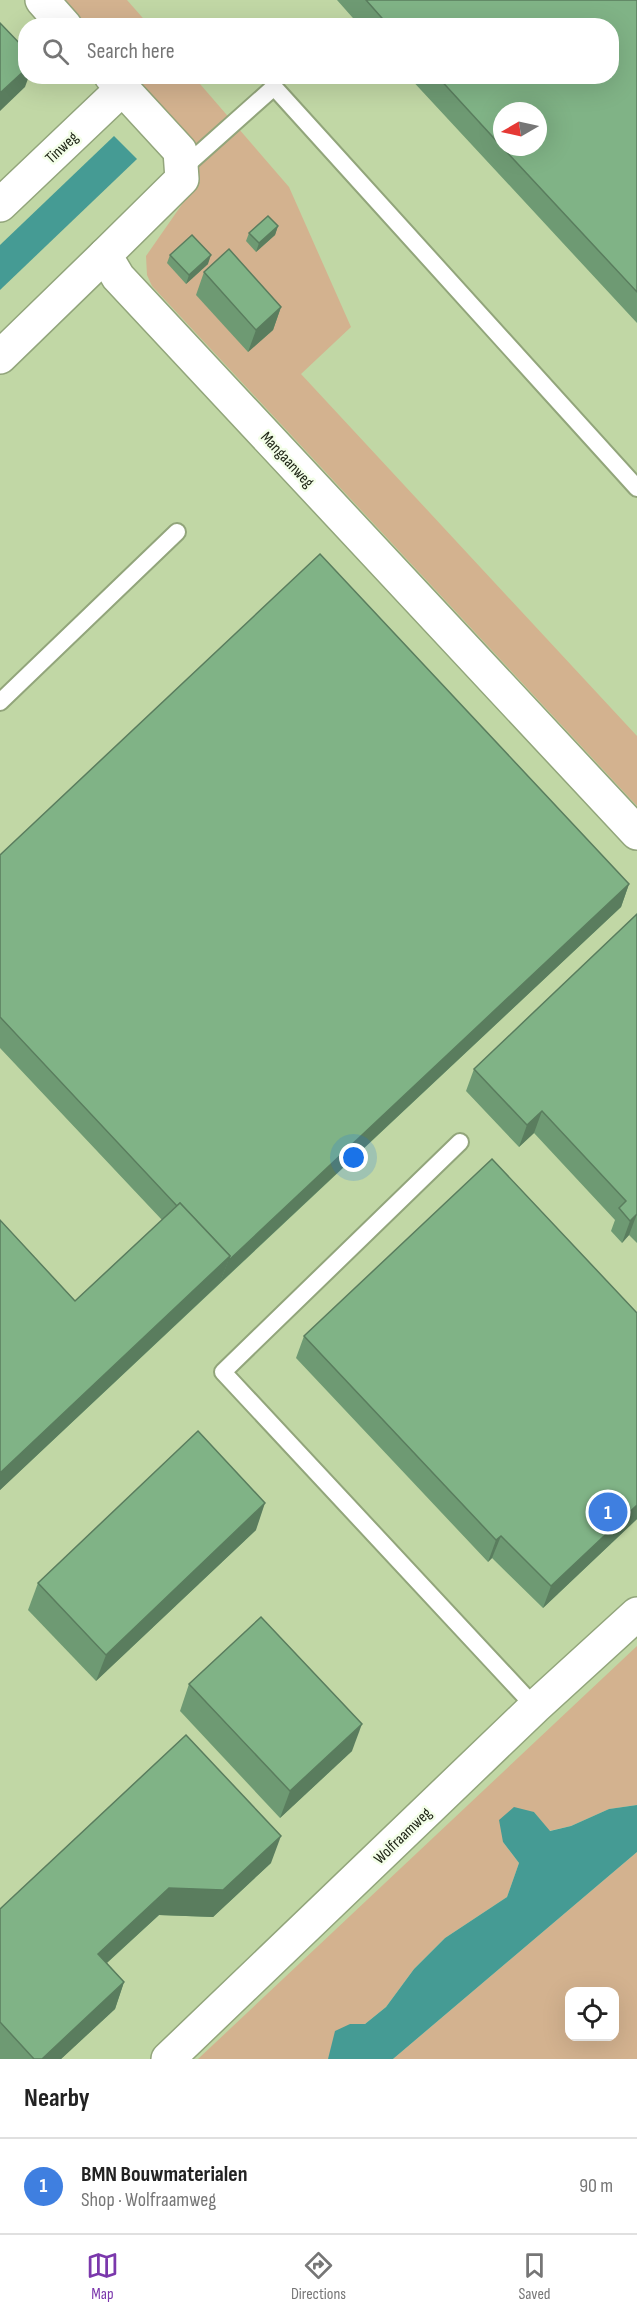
<!DOCTYPE html>
<meta charset="utf-8">
<style>
:root{--surface:#fff;--page:#f6f6f6;--text:#222;--muted:#767676;--line:#e0e0e0;--accent:#7b38ac}
body{margin:0;font-family:"Sofia Sans Condensed",sans-serif;background:var(--page);color:var(--text)}
.controls{position:absolute;right:18px;bottom:18px;display:grid;overflow:hidden;border-radius:12px;box-shadow:0 6px 24px #0002}
.controls button{width:54px;height:54px;display:grid;place-items:center;padding:0;border:0;border-bottom:2px solid var(--line);background:var(--surface);color:var(--text);font:30px sans-serif}
.compass{position:absolute;left:493px;top:102px;width:54px;height:54px;border-radius:50%;background:var(--surface);box-shadow:0 6px 24px #0002;rotate:261deg}
.you{position:absolute;left:354px;top:1158px;width:21px;height:21px;margin:-15px;border:4px solid #fff;border-radius:50%;background:#1a73e8;box-shadow:0 0 0 9px #1a73e833}
.badge{display:grid;place-items:center;width:39px;height:39px;border-radius:50%;background:var(--accent);color:#fff;font-size:20px;font-weight:700}
.pin{position:absolute;translate:-50% -50%;border:3px solid #fff;box-shadow:0 2px 6px #0006}
.list{margin:0;padding:0;list-style:none}
h2{display:flex;justify-content:space-between;align-items:center;height:78px;margin:0;padding:0 24px;font-size:26px}
h2 small{font-size:20px;font-weight:400;color:var(--muted)}
.list li{display:grid;grid-template-columns:39px 1fr auto;gap:18px;align-items:center;box-sizing:border-box;height:96px;padding:0 24px;border-top:2px solid var(--line)}
.list b{display:block;font-size:22px;white-space:nowrap}
.list p{margin:0;font-size:20px;white-space:nowrap;color:var(--muted)}
.list em{font-size:20px;font-style:normal;color:var(--muted)}
.icon{flex:none;width:33px;height:33px;fill:none;stroke:currentColor;stroke-width:2;stroke-linecap:round;stroke-linejoin:round}
.map{position:relative;flex:none;width:637px;height:2059px;overflow:hidden}
.search{position:absolute;background:var(--surface);box-shadow:0 6px 24px #0002;left:18px;right:18px;top:18px;height:66px;display:flex;align-items:center;gap:15px;box-sizing:border-box;padding:0 21px;border-radius:24px;color:var(--muted);font-size:22px}
.sheet{height:174px;background:var(--surface)}
nav{display:flex;justify-content:space-around;align-items:center;box-sizing:border-box;height:84px;border-top:2px solid var(--line);background:var(--surface);font-size:16px;color:var(--muted)}
nav a{display:grid;justify-items:center;gap:3px}
nav .on{color:var(--accent)}
.map>svg:first-child{display:block}
.built{fill:#c1d7a5;fill-rule:evenodd}
.green{fill:#d3b28f;fill-rule:evenodd}
.water{fill:#459b94}
.lines{fill:none;stroke-linecap:round;stroke-linejoin:round}
.lane-casing{stroke:#92a57b;stroke-width:20}
.street-casing{stroke:#92a57b;stroke-width:36}
.lane{stroke:#fff;stroke-width:16}
.street{stroke:#fff;stroke-width:33}
.wall{fill:#6e9a73}
.shaded-wall{fill:#5a7d5e}
.building{fill:#80b386;stroke:#5a7d5e;stroke-width:1.5}
.labels{text-anchor:middle;stroke-width:5;stroke-linejoin:round;paint-order:stroke}
.street-label{font-size:16px;fill:#1a2111;stroke:#f3fee8}
</style>
<div class="map">
<svg width="637" height="2059" viewBox="0 0 637 2059">
<rect width="100%" height="100%" fill="#cde1b5"/>
<!-- built -->
<path class="built" d="M0 0H637V1673L214 2059H0ZM26 26H612V76H26ZM502 111H538V147H502Z"/>
<!-- green -->
<g class="green">
<path d="M58 0H127L149 25H82Z"/>
<path d="M130 77H194L289 187 351 327 301 374 637 736V806L152 286 147 275 146 256 194 187Z"/>
<path d="M637 1646V1805L609 1809 571 1826 549 1831 534 1812 503 1842 519 1863 507 1897 445 1938 414 1969 386 2007 365 2024H350L328 2059H198Z"/>
<path d="M637 1852V2059H393ZM570 1992H614V2036H570Z"/>
</g>
<!-- water -->
<g class="water">
<path d="M114 136 137 159 0 290V245Z"/>
<path d="M637 1805V1852L393 2059H328L335 2031 350 2024H365L386 2007 414 1969 445 1938 507 1897 519 1863 503 1842 499 1820 514 1807 534 1812 550 1831 571 1826 609 1809Z"/>
</g>
<g class="lines">
<defs>
<g id="lane">
<path d="M181 170 274 87 637 488"/>
<path d="M0 702 177 532"/>
<path d="M460 1142 223 1372 535 1707"/>
</g>
<g id="street">
<path d="M42 0 65 26"/>
<path d="M111 76 180 151 182 179 105 255 118 277 637 833"/>
<path d="M0 205 122 89"/>
<path d="M0 357 105 255"/>
<path d="M168 2059 535 1707 637 1614"/>
</g>
</defs>
<!-- lane casing -->
<use href="#lane" class="lane-casing"/>
<!-- street casing -->
<use href="#street" class="street-casing"/>
<!-- lane -->
<use href="#lane" class="lane"/>
<!-- street -->
<use href="#street" class="street"/>
</g>
<!-- wall -->
<g class="wall">
<path d="M337 0H637V323L408 76H612V26H360Z"/>
<path d="M278 226 275 235 256 252 246 241 249 233Z"/>
<path d="M170 255 208 264 186 284 167 263Z"/>
<path d="M204 272 281 307 273 330 248 352 196 295Z"/>
<path d="M0 855 629 884 621 907 0 1490V1220L75 1301 162 1220 0 1048Z"/>
<path d="M637 914V1243L629 1235 622 1243 611 1231 615 1220 534 1133 519 1147 466 1091 474 1069Z"/>
<path d="M637 1313V1519L543 1608 492 1558 488 1562 296 1358 304 1336Z"/>
<path d="M256 1530 96 1681 28 1610 38 1583Z"/>
<path d="M189 1684 352 1751 280 1818 180 1711Z"/>
<path d="M271 1863 213 1917 159 1915 107 1963 124 1982 115 2009 61 2059H0V1909Z"/>
</g>
<!-- shaded-wall -->
<g class="shaded-wall">
<path d="M26 69V76H29L25 87 0 111V93Z"/>
<path d="M278 226 275 235 256 252 259 243Z"/>
<path d="M211 255 208 264 186 284 189 275Z"/>
<path d="M281 307 273 330 248 352 256 330Z"/>
<path d="M629 884 621 907 220 1283 228 1261Z"/>
<path d="M542 1111 534 1133 519 1147 527 1125Z"/>
<path d="M637 1214 629 1235 622 1243 630 1221Z"/>
<path d="M230 1256 220 1283 0 1490V1473Z"/>
<path d="M265 1503 256 1530 96 1681 106 1655Z"/>
<path d="M637 1505V1519L543 1608 551 1586Z"/>
<path d="M501 1536 492 1558 488 1562 496 1540Z"/>
<path d="M362 1724 352 1751 280 1818 290 1791Z"/>
<path d="M281 1836 271 1863 213 1917 159 1915 88 1980 98 1954 169 1888Z"/>
<path d="M124 1982 115 2009 61 2059H42Z"/>
</g>
<!-- building -->
<g class="building">
<path d="M366 0H637V292L502 147H538V111H502V147L437 76H612V26H389Z"/>
<path d="M0 23 26 50V69L0 93Z"/>
<path d="M268 216 278 226 259 243 249 233Z"/>
<path d="M192 235 211 255 189 275 170 255Z"/>
<path d="M229 249 281 307 256 330 204 272Z"/>
<path d="M320 554 629 884 228 1261 230 1256 180 1203 177 1206 0 1017V855Z"/>
<path d="M637 914V1214L630 1221 619 1208 626 1201 542 1111 527 1125 474 1069Z"/>
<path d="M492 1159 637 1313V1505L551 1586 501 1536 496 1540 304 1336Z"/>
<path d="M180 1203 230 1256 0 1473V1220L75 1301Z"/>
<path d="M198 1431 265 1503 106 1655 38 1583Z"/>
<path d="M261 1617 362 1724 290 1791 189 1684Z"/>
<path d="M186 1735 281 1836 223 1890 169 1888 98 1954 124 1982 42 2059H34L0 2022V1909Z"/>
</g>
<g class="labels">
<!-- street labels -->
<g class="street-label">
<text transform="translate(61 147) rotate(-43)" y="6">Tinweg</text>
<text transform="translate(288 459) rotate(47)" y="6">Mangaanweg</text>
<text transform="translate(402 1835) rotate(-44)" y="6">Wolfraamweg</text>
</g>
</g>
</svg>
<div class="controls">
<button><svg class="icon" aria-label="locate" viewBox="0 0 24 24"><circle cx="12" cy="12" r="6"/><path d="M12 2v4M12 18v4M2 12h4M18 12h4"/></svg></button>
</div>
<svg class="compass" viewBox="-18 -18 36 36"><path d="M0-13l5 13h-10z" fill="#e53935"/><path d="M0 13l5-13h-10z" fill="#767676"/></svg>
<div class="you"></div>
<div class="pin badge" style="left:608px;top:1512px;background:#3f7fe0">1</div>
<div class="search"><svg class="icon" aria-label="search" viewBox="0 0 24 24"><circle cx="10" cy="10" r="6"/><path d="M15 15l6 6"/></svg>Search here</div>
</div>
<section class="sheet">
<h2>Nearby<small></small></h2>
<ul class="list">
<li><span class="badge" style="background:#3f7fe0">1</span><div><b>BMN Bouwmaterialen</b><p>Shop · Wolfraamweg</p></div><em>90 m</em></li>
</ul>
</section>
<nav>
<a class="on"><svg class="icon" aria-label="map" viewBox="0 0 24 24"><path d="M3 6l6-2 6 2 6-2v14l-6 2-6-2-6 2zM9 4v14M15 6v14"/></svg>Map</a>
<a><svg class="icon" aria-label="directions" viewBox="0 0 24 24"><path d="M12 3l9 9-9 9-9-9zM9 14v-3h6M13 9l2 2-2 2"/></svg>Directions</a>
<a><svg class="icon" aria-label="saved" viewBox="0 0 24 24"><path d="M7 4h10v16l-5-4-5 4z"/></svg>Saved</a>
</nav>
